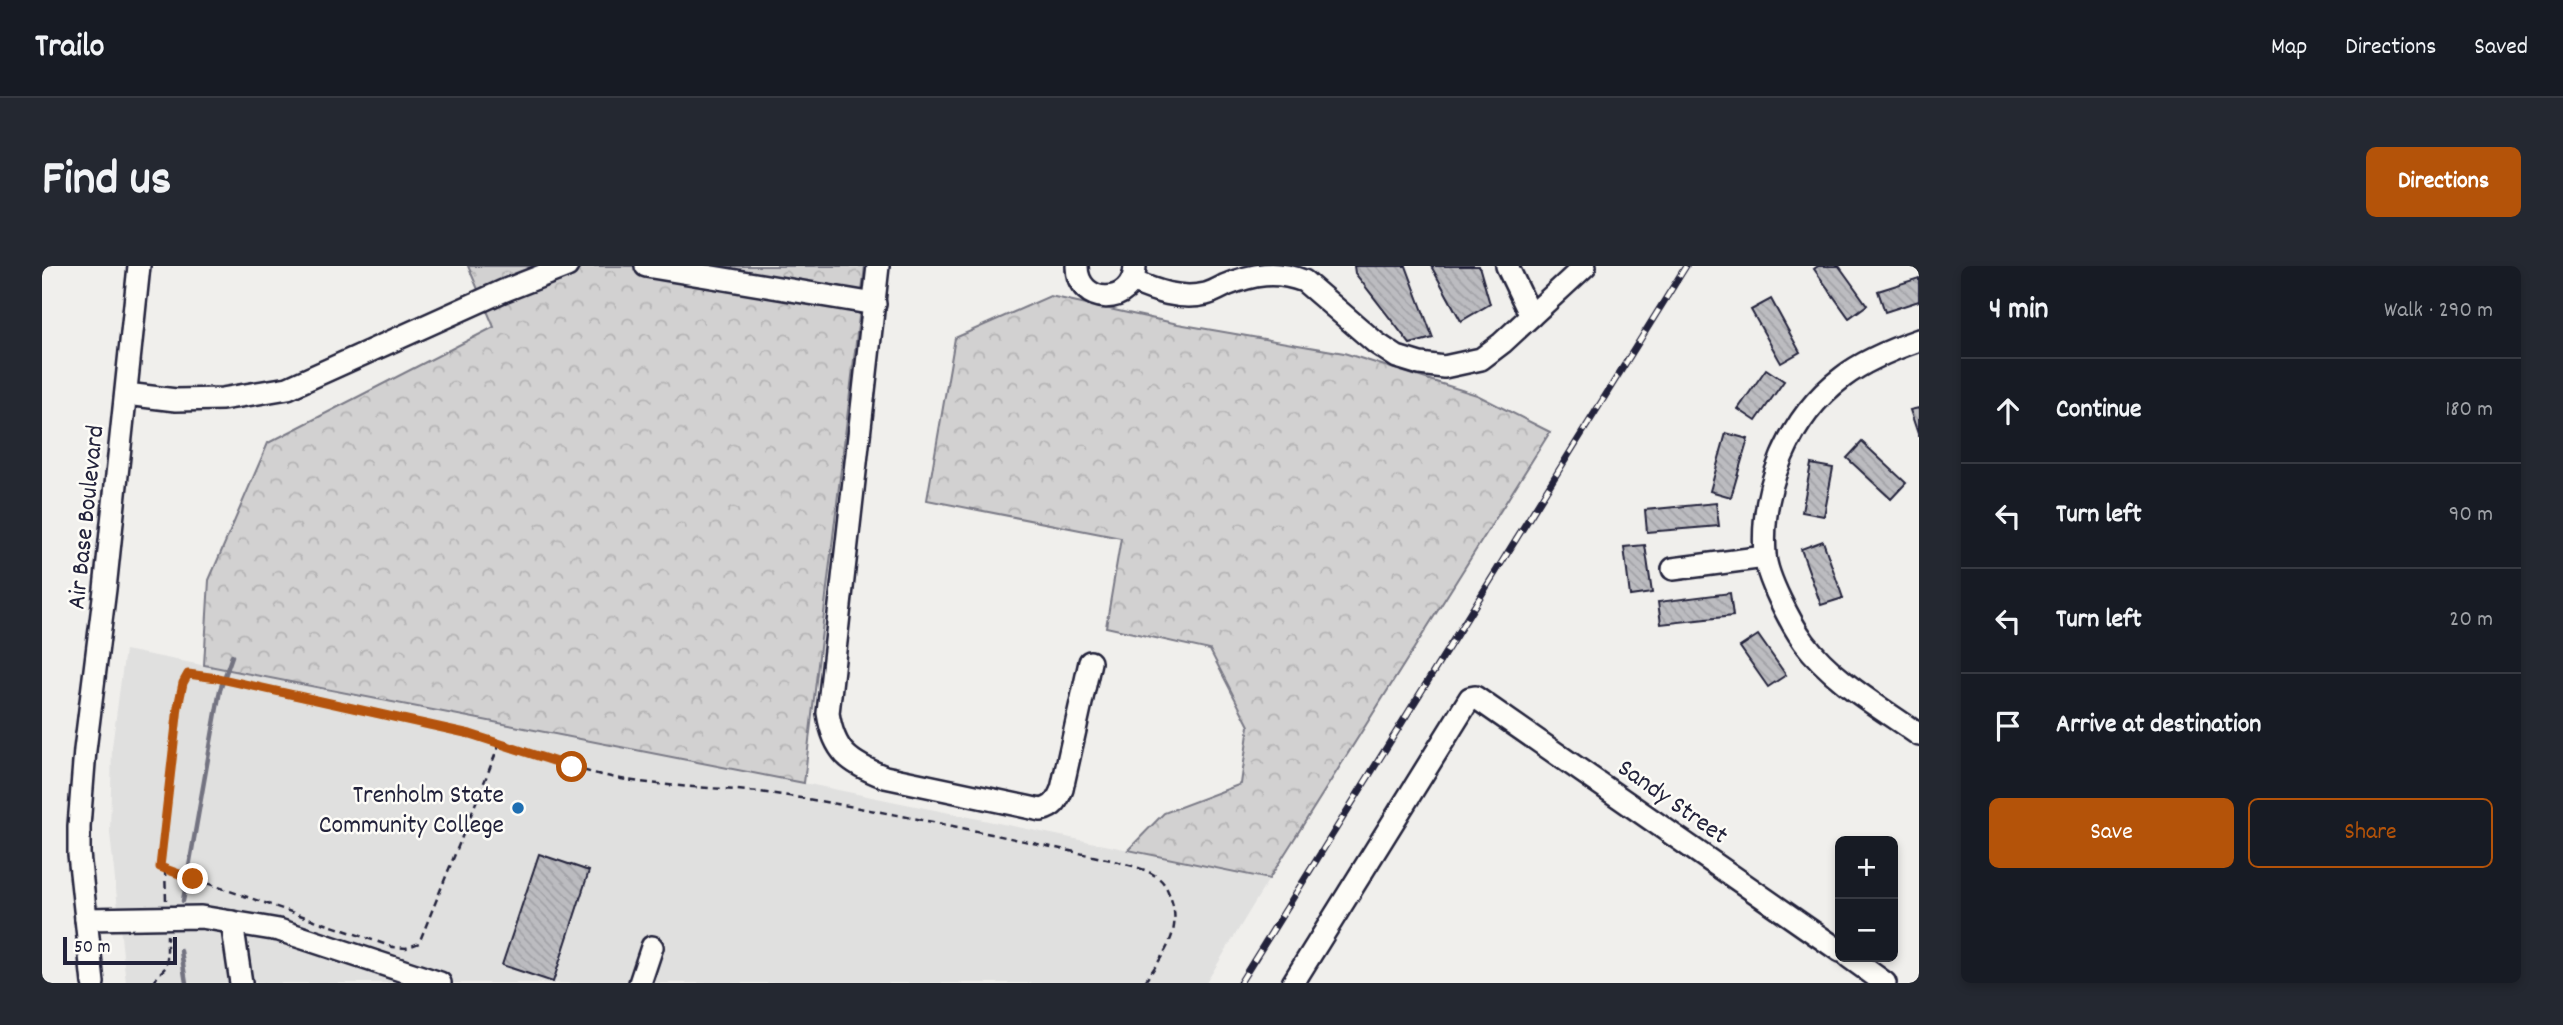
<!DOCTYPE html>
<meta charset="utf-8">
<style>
:root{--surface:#171b24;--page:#242831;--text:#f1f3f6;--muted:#9ea1a6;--line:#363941;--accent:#b45309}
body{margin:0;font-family:Dekko,sans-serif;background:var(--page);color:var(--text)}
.controls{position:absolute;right:21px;bottom:21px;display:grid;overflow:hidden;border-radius:10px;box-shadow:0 4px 10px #0003}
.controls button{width:63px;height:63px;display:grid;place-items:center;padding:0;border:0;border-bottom:2px solid var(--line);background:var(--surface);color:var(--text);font:35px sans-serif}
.scale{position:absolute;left:21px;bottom:18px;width:114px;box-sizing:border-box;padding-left:7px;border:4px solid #22223b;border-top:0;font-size:19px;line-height:24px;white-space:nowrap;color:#22223b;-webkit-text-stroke:5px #fdfcf7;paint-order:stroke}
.stop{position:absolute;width:21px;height:21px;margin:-16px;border:5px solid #b45309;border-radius:50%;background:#fff}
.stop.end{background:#b45309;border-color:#fff;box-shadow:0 2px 7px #0008}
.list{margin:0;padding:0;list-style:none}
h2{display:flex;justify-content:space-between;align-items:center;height:91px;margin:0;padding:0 28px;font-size:30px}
h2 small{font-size:23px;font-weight:400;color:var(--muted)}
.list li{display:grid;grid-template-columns:46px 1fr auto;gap:21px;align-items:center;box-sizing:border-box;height:105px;padding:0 28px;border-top:2px solid var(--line)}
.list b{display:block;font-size:26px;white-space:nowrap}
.list em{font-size:23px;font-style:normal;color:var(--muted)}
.actions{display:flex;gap:14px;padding:21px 28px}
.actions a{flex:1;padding:16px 0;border:2px solid var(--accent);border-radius:10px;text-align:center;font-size:24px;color:var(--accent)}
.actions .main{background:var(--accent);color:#fff}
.icon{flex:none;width:38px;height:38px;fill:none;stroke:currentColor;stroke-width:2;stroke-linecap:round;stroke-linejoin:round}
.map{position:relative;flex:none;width:1877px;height:717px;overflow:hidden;border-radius:10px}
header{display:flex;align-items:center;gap:42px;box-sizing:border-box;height:98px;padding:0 35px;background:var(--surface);border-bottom:2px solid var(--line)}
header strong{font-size:33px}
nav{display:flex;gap:38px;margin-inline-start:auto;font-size:24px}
.intro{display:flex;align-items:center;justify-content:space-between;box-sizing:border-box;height:168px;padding:0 42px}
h1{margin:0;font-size:49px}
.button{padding:18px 32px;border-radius:10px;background:var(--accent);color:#fff;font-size:24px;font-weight:700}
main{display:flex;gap:42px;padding:0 42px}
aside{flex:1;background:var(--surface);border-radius:10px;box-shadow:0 4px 10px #0003}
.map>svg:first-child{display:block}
.built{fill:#e0e0df}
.forest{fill:url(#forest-crowns);stroke:#7a7a86;stroke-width:2}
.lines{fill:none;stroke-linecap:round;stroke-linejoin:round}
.stream{stroke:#737381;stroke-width:4.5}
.building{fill:url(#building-back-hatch);stroke:#22223b;stroke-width:2}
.minor-casing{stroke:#22223b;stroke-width:26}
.path{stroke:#22223b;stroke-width:2.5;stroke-dasharray:7 5;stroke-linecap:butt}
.minor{stroke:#fdfcf7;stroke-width:21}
.rail-casing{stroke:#22223b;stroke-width:7}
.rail{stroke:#fdfcf7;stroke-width:4.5;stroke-dasharray:13;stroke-linecap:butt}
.route{stroke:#b45309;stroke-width:9}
.poi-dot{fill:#1f6fb2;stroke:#fdfcf7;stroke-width:2.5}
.labels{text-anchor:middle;stroke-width:5;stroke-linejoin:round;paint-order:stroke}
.street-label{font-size:26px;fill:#22223b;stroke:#fdfcf7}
.poi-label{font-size:26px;fill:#22223b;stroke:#fdfcf7;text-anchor:end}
</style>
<header>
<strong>Trailo</strong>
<nav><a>Map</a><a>Directions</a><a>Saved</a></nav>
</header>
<div class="intro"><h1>Find us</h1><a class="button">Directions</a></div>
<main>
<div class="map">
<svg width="1877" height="717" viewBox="0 0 1877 717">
<defs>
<pattern id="forest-crowns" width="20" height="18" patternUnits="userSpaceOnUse" patternTransform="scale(1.75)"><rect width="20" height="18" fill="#d2d1d1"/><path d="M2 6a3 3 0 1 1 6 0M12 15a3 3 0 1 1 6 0" fill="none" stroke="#b4b3b4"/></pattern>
<pattern id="building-back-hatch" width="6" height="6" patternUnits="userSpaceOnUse" patternTransform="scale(1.75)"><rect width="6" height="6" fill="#bcbcc0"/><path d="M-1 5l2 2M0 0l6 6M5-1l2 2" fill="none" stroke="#a1a1a6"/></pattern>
</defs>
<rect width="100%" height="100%" fill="#f0efec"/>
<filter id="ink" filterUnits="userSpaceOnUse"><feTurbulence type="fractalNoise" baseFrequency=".0143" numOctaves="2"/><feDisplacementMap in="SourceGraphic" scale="14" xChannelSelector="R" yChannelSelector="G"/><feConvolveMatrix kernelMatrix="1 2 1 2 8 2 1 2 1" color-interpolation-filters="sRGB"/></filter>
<g filter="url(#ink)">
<!-- built -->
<path class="built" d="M83 384 762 517 1227 613 1164 717H84L68 567 70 481Z"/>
<!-- forest -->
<g class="forest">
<path d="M426 0H823L762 517 162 399 167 314 226 177 452 61Z"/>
<path d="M1008 30 1136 58 1302 87 1435 129 1508 166 1227 613 1086 584 1122 547 1199 518 1207 460 1168 384 1064 361 1079 272 885 234 913 72Z"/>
</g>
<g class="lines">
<!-- stream -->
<g class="stream">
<path d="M141 635 178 424 190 390"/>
<path d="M139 685 144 717"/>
</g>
</g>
<!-- building -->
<g class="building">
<path d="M1312 0H1364L1391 72 1368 78 1313 7Z"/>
<path d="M1389 0H1437L1448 38 1419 55Z"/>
<path d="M1776 0H1797L1825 39 1807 52 1772 3Z"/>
<path d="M1877 12V35L1843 46 1836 25Z"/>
<path d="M1729 33 1758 86 1739 97 1709 44Z"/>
<path d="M1724 103 1742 115 1714 155 1696 143Z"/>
<path d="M1877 142V171L1868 144Z"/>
<path d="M1684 167 1706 173 1689 231 1668 225Z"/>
<path d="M1820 176 1864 217 1849 233 1805 192Z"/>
<path d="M1769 198 1791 202 1782 250 1760 246Z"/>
<path d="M1674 237 1677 260 1605 266 1603 244Z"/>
<path d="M1781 275 1801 332 1779 339 1759 283Z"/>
<path d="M1603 279 1610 327 1588 330 1582 281Z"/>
<path d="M1688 327 1691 350 1619 358 1616 336Z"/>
<path d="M1716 369 1744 409 1726 421 1698 381Z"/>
<path d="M497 588 547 605 511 716 460 699Z"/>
</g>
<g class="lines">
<defs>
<g id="minor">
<path d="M604 0 833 38"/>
<path d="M836 0 786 447C792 486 807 497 843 511L999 544C1012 541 1015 535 1020 523L1048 396"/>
<path d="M1035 0C1035 40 1092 42 1093 0"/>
<path d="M1465 0 1489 50"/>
<path d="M1090 15C1113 25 1138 34 1164 28 1171 26 1178 22 1184 19 1211 8 1234 4 1262 15L1334 77 1355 91 1378 98 1402 101 1439 93 1460 77 1543 0"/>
<path d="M1877 74C1851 83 1823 94 1801 111 1747 151 1718 223 1723 289 1724 310 1749 358 1762 376 1791 415 1838 441 1877 469"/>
<path d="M84 128 134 134 180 133 246 122 461 25 525 0"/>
<path d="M1631 303 1723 291"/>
<path d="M44 653 159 651 237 664 398 717"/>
<path d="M190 656 199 717"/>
<path d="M1807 691 1843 717"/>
<path d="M51 717 37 588V560L43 484 63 323 97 0"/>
<path d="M598 717 610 681"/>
<path d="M1251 717 1428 432 1433 431 1798 685"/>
</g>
</defs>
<!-- minor casing -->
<use href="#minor" class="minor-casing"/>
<!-- path -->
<g class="path">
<path d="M458 477 377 677 364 682 351 681 118 601 137 441 143 412 150 407 428 468C472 480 515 499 560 509 619 523 680 520 740 529 850 546 960 570 1069 594 1084 599 1102 601 1115 611 1123 616 1126 625 1129 633 1141 667 1120 690 1102 717"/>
<path d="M123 603 124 635"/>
<path d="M112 717 116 709 125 700V669"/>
</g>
<!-- minor -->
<use href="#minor" class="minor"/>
<defs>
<path id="rail" d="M1198 717 1644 0"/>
</defs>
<!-- rail casing -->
<use href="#rail" class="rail-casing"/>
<!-- rail -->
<use href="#rail" class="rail"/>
</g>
</g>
<g class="lines" filter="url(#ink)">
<!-- route -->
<path class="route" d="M151 613 118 601 136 441 141 417 146 408 175 412 428 468 530 501"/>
</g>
<!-- markers -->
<circle class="poi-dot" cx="476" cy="542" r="7"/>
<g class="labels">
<!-- street labels -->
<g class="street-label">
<text transform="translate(42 251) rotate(-84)" y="9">Air Base Boulevard</text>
<text transform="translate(1632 534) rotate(35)" y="9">Sandy Street</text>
</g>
<!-- poi labels -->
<g class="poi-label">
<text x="462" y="536">Trenholm State<tspan x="462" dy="30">Community College</tspan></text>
</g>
</g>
</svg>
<div class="controls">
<button>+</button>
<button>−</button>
</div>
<div class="scale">50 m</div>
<div class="stop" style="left:530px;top:501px"></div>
<div class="stop end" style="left:151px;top:613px"></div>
</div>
<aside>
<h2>4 min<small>Walk · 290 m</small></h2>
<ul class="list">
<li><svg class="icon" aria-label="ahead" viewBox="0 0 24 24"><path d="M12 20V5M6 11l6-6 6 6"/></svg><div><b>Continue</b></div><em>180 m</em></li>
<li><svg class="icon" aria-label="left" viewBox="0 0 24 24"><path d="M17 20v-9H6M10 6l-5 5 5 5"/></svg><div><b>Turn left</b></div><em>90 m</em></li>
<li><svg class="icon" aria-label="left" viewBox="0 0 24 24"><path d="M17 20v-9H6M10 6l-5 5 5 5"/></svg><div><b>Turn left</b></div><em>20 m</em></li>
<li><svg class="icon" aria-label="arrive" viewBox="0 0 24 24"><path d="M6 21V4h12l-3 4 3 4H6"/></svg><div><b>Arrive at destination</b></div></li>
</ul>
<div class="actions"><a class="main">Save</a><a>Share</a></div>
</aside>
</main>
